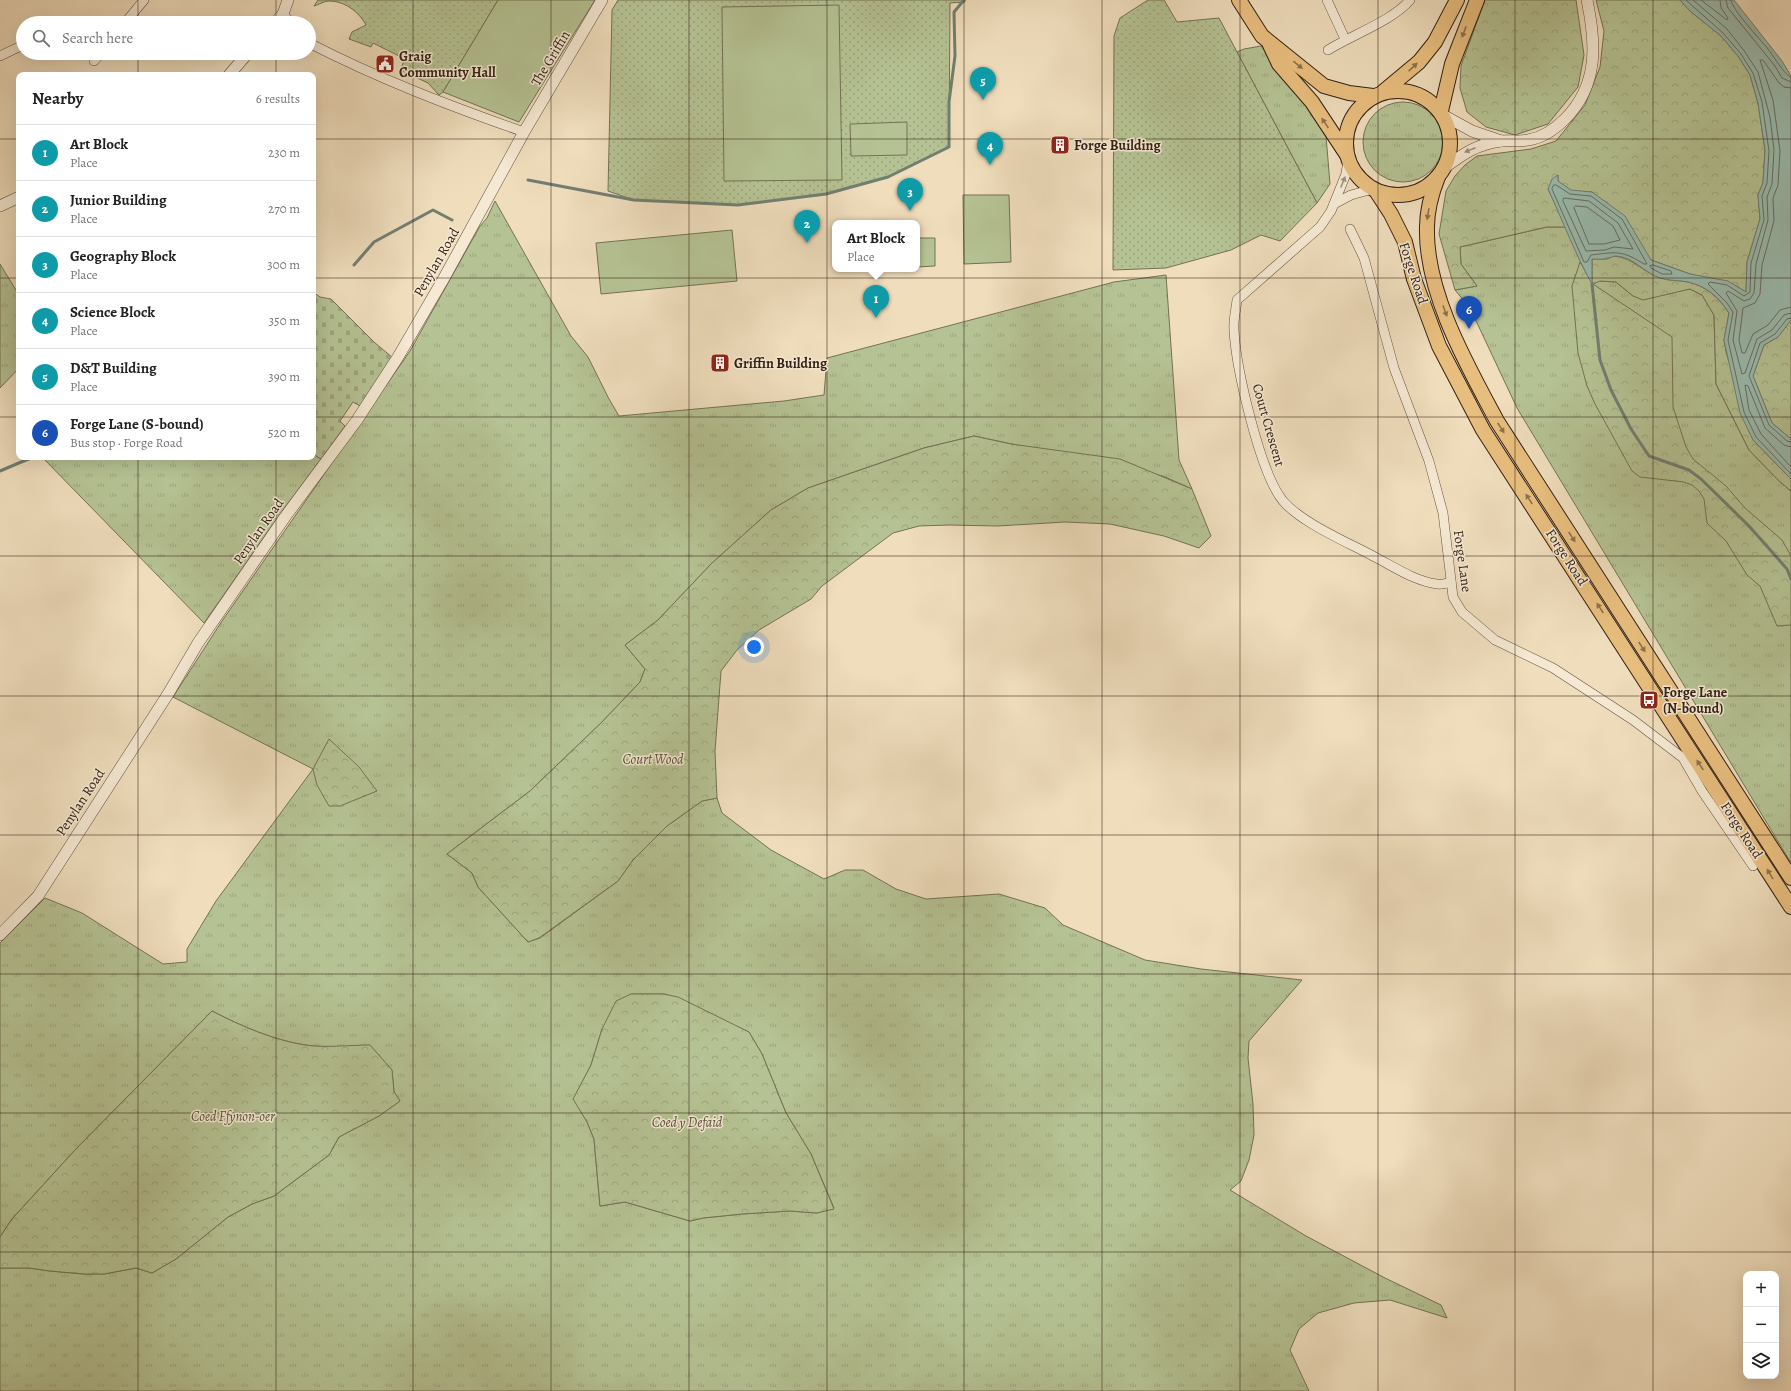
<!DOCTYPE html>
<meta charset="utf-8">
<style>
:root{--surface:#fff;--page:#f6f6f6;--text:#222;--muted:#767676;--line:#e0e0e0;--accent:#b45309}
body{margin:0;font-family:Alegreya,serif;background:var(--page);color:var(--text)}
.controls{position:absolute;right:12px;bottom:12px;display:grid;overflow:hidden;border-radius:8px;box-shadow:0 4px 16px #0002}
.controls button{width:36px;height:36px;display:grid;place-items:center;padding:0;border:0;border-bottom:1px solid var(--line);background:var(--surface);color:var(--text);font:20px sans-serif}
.you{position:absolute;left:754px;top:647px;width:14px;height:14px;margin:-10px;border:3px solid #fff;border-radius:50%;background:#1a73e8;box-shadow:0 0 0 6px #1a73e833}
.badge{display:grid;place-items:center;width:26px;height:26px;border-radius:50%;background:var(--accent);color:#fff;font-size:13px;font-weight:700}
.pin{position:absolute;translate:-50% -33px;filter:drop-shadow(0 1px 2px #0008)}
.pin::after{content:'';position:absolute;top:21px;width:14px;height:12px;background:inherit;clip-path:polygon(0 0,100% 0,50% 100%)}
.popup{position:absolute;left:832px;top:220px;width:88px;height:52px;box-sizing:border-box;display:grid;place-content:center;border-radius:8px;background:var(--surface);filter:drop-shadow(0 1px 3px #0005);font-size:13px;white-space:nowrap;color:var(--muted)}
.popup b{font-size:15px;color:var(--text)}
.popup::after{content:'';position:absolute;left:50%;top:100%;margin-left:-8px;border:8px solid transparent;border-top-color:var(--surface)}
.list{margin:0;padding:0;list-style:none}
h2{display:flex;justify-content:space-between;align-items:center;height:52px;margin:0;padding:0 16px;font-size:17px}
h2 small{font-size:13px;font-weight:400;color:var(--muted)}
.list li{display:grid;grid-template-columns:26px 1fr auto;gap:12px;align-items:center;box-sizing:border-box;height:56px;padding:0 16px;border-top:1px solid var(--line)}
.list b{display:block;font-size:15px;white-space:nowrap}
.list p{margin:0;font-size:13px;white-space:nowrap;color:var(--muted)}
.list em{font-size:13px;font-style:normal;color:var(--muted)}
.icon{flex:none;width:22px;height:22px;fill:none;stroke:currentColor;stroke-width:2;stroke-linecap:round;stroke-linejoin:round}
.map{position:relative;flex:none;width:1791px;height:1391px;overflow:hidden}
.search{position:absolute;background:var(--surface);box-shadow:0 4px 16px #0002;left:16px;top:16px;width:300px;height:44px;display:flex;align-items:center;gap:10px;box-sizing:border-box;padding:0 14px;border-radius:22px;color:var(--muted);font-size:15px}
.panel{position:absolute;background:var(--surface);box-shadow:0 4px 16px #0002;left:16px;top:72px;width:300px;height:388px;border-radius:8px}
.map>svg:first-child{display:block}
.grass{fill:url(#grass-tufts);stroke:#747254;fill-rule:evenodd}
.forest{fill:url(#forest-crowns);stroke:#747254}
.cemetery{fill:url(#cemetery-stones);stroke:#747254}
.park{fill:url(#park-dots);stroke:#747254}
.garden{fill:#b5c293;stroke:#747254}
.water{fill:#9abcaf;stroke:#717e72}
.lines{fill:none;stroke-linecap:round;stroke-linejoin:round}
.shore{stroke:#666e62;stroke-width:1}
.stream{stroke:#717e72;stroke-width:3}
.minor-casing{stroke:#625040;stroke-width:10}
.tertiary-casing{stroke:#625040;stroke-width:12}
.primary-casing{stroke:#332116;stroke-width:16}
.minor{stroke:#f5e9d3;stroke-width:9}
.tertiary{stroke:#f5e9d3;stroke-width:11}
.primary{stroke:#e8be7e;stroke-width:14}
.oneway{fill:#8e704a}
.oneway2{fill:#9e8f7e}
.grid{fill:none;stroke:#332116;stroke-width:1;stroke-opacity:0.55}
.labels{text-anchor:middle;stroke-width:3;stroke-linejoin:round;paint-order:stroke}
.poi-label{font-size:14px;font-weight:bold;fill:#332116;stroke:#f5e9d3;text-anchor:start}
.street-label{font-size:14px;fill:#332116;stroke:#f5e9d3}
.park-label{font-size:14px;font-style:italic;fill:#5a513c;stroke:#f5e9d3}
</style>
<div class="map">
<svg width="1791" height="1391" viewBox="0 0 1791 1391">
<defs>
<pattern id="grass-tufts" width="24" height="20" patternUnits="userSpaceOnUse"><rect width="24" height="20" fill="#b5c293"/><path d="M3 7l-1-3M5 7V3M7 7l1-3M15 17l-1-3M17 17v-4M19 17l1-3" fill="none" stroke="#9ca67e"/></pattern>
<pattern id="forest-crowns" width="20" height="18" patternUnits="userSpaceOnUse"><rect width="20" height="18" fill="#b5c293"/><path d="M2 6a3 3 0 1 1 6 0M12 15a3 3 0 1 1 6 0" fill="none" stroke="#9ca67e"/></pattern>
<pattern id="cemetery-stones" width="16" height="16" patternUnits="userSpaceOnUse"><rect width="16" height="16" fill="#b5c293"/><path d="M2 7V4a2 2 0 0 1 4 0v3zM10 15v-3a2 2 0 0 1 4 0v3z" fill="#9ca67e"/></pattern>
<pattern id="park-dots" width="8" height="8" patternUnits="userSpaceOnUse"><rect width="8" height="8" fill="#b5c293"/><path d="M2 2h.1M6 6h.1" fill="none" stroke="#9ca67e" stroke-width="1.8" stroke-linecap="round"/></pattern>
</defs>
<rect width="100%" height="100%" fill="#efddbc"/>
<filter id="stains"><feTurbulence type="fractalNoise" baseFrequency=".005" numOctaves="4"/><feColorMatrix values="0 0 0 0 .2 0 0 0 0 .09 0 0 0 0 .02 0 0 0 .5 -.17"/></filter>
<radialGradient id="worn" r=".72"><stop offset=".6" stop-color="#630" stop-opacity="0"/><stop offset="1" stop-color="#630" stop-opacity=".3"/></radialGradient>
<!-- grass -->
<g class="grass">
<path d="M1261 46 1299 95 1326 136 1330 184 1317 203 1237 52 1244 49Z"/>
<circle cx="1403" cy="142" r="40"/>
<path d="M495 201 571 336 588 357 609 399 619 416 784 401 824 395 827 358 1114 282 1166 275 1179 460 1192 489 1163 476 974 436 924 448 808 488 771 510 712 563 658 620 625 645 645 669 640 682 602 722 530 791 447 854 472 873 478 887 528 942 540 938 618 881 633 860 667 826 702 801 717 798 722 813 771 850 824 879 845 870H863L896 889 926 899 999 894 1045 908 1063 925 1145 960 1201 969 1302 980 1249 1041 1248 1058 1253 1104 1254 1135 1249 1160 1241 1181 1230 1190 1306 1236 1385 1278 1441 1305 1447 1318 1390 1300 1354 1303 1318 1313 1299 1329 1290 1350 1309 1391H0V1268H29L50 1271 84 1274H104L136 1268 152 1273 176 1259 228 1217 252 1204 274 1196 329 1155 339 1137 379 1116 400 1101 394 1092 392 1070 370 1046C350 1046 323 1048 305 1045 273 1040 241 1026 212 1011L75 1150 12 1219 0 1237V943L45 898 82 913 163 964 187 962V949L216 901 313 769 173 697 222 621 410 351 480 226 487 218ZM631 994H664L749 1032 762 1054 786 1113 811 1154 834 1208 817 1213 790 1211 742 1214 703 1218 690 1221 625 1202 600 1206 594 1139 587 1122 574 1099 591 1065 602 1029Z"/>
<path d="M1547 227H1566L1573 244 1600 281 1616 282 1633 296 1690 289 1702 295 1714 315 1716 384 1749 450 1778 480 1791 491V863L1517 408 1470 308 1455 290 1477 286 1461 264 1460 247Z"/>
<path d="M0 264 19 295V368L0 388Z"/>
<path d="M313 454 321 459 283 510 204 623 42 457H313Z"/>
</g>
<!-- forest -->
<g class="forest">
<path d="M1485 0H1576L1584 55 1578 87 1548 124 1515 135 1486 127 1467 112 1460 88 1461 66Z"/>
<path d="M1596 0H1680L1690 11 1721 36 1738 56 1750 75 1758 103 1765 150 1763 183 1758 195 1760 219 1747 262 1746 293 1737 286 1690 274 1651 260 1592 192 1571 191 1558 181V175L1548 189 1566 227H1547L1460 247 1461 264 1477 286 1455 290 1439 234 1446 191 1455 176 1465 165 1477 156 1531 149 1556 141 1585 105 1600 67 1604 31Z"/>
<path d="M1614 256C1634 258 1643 273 1661 278 1670 281 1679 280 1688 282 1706 286 1719 298 1729 313L1724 340 1726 352 1753 440 1791 479V491L1778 480 1749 450 1716 384 1714 315 1702 295 1690 289 1643 300 1633 296 1616 282 1600 281 1593 284 1672 337 1673 407 1686 447 1693 459 1726 486 1745 508 1782 540 1791 556V625L1777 626 1760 586 1747 575 1726 541 1707 523 1704 499 1699 491 1692 485 1684 482 1640 477 1632 471 1595 404 1587 386 1578 353 1572 286 1580 262 1592 283V259H1607Z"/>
<path d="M1791 320V439L1772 423 1753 376 1764 345 1778 337Z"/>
<path d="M974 436 1011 444 1120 459 1192 489 1211 536 1199 548 1164 536 1110 524 1065 522 998 526 949 525 919 526 893 533 822 586 811 599 759 630 737 650 721 671 715 751 717 798 702 801 667 826 633 860 618 881 539 938 528 942 478 887 472 873 447 854 530 791 602 722 640 682 645 669 625 645 658 620 712 563 771 510 808 488 924 448Z"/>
<path d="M329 739 359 767 377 791 340 806H329L317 785 313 769Z"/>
<path d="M631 994H664L678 997 749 1032 762 1054 786 1113 811 1154 834 1209 817 1213 790 1211 742 1214 703 1218 690 1221 625 1202 600 1206 594 1139 587 1122 573 1099 591 1065 602 1029 616 1001Z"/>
<path d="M212 1011C241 1026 273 1040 305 1045 323 1048 350 1045 370 1045L392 1070 394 1092 400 1101 379 1116 339 1137 329 1155 274 1196 252 1204 228 1217 176 1259 152 1273 136 1268 104 1274H84L50 1271 29 1268H0V1237L12 1219 75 1150Z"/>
</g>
<!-- cemetery -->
<path class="cemetery" d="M313 292 320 297 331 299 374 342 393 358 360 406 353 402 340 421 345 426 321 459 313 454Z"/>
<!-- park -->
<g class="park">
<path d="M318 0H498L443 92 439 95 428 83 400 70 405 59 373 43 371 47 349 39 352 32 366 25C359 12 345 1 329 1 324 1 318 5 314 6Z"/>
<path d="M618 0H965V2L950 3 949 147 888 177 826 194 738 205 634 200 608 191 612 10Z"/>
<path d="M1148 0H1164L1177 22 1219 18 1317 203 1280 241 1261 235 1231 250 1166 268 1113 270 1114 36 1120 18Z"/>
</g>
<!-- garden -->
<g class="garden">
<path d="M498 0H595L519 122 443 92Z"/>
<path d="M839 5 842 180 724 181 722 7Z"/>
<path d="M907 122V155L851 156 850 124Z"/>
<path d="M963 195H1009L1011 262 964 264Z"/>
<path d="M732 230 737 281 601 294 596 243Z"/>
<path d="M917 238H935V266L917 267Z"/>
</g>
<!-- water -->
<path class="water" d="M1680 0H1734L1782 61 1791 76V320L1778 337 1764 345 1753 376 1772 423 1791 439V479L1753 440 1740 413 1724 340 1729 313C1719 297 1706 286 1688 282 1679 280 1669 281 1660 278 1644 273 1634 257 1616 256 1613 256 1611 258 1607 258 1603 260 1597 259 1592 259V284C1575 254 1563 221 1548 189L1552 179 1558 175V181L1571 190 1592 192 1625 216 1651 260 1690 274 1728 281 1746 292 1747 262 1760 219 1758 195 1763 183 1765 150 1758 103 1750 75 1738 56 1721 36 1690 11Z"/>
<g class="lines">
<!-- shore -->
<g class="shore">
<path d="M1686 0 1723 33 1741 54 1753 73 1762 102 1769 151 1767 183 1762 196 1764 220 1751 263 1750 292 1744 296 1727 285 1710 282 1708 284 1727 303 1733 312 1728 340 1744 412 1756 437 1791 474"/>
<path d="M1693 0 1727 29 1745 52 1758 72 1770 117 1774 150 1772 184 1767 197 1768 220 1756 264 1754 293 1750 299 1744 301 1728 291 1726 293 1737 311 1733 340 1742 374 1745 373 1757 339 1772 330 1784 315 1791 313"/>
<path d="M1701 0 1727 20 1728 18 1721 8 1720 0"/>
<path d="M1726 0 1728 8 1775 66 1782 78 1791 82"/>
<path d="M1731 0C1732 10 1760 39 1768 49 1773 55 1785 76 1791 77"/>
<path d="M1791 88 1784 87 1779 83 1763 60H1760L1773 100 1780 151 1778 185 1773 198 1774 221 1762 265 1760 294 1755 303 1743 308 1739 340 1742 353H1745L1753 334 1768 325 1780 310 1791 307"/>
<path d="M1554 185H1556L1570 194 1591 196 1622 219 1647 264H1644C1622 250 1616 252 1591 255L1587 262H1584L1552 189Z"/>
<path d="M1564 198 1589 201 1618 223 1633 249 1614 247 1605 250 1586 251 1563 201Z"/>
<path d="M1576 206 1587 207 1613 226 1620 240 1604 244H1589L1574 208Z"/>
<path d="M1653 265 1671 271 1672 274H1662L1651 268 1650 266Z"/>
<path d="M1791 318 1787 319 1775 334 1760 343 1749 376 1769 425 1787 441 1791 442"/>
<path d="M1791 447 1784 445 1765 428 1748 386 1745 385 1749 410 1761 434 1791 467"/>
</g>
<!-- stream -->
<g class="stream">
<path d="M528 180 634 200 738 205 826 194 888 177 949 147V102L955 56 954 12 964 0"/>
<path d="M354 265 374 242 433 210 452 220"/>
<path d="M1592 284 1600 360 1611 390 1631 429 1649 456 1689 470 1701 479 1749 526 1787 569 1791 579"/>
<path d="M0 471 33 457"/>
</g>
<defs>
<g id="minor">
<path d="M1327 0 1345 39"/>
<path d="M283 14 291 23"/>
<path d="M125 23 144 0"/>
<path d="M309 43C379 79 450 106 524 132"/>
<path d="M1328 50C1352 35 1392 21 1410 0"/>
<path d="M0 56 23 45"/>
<path d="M94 61 101 53"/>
<path d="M1348 159 1346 174 1331 211 1320 227 1237 300C1236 310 1233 321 1234 330 1236 368 1260 473 1283 501 1302 523 1347 542 1373 556 1393 566 1414 581 1437 584 1441 585 1447 583 1451 582"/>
<path d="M1334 204 1351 195 1373 189"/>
<path d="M1350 229 1364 258 1394 368 1429 461 1443 513 1453 597 1462 612 1495 640 1553 668 1633 720 1683 758 1702 791 1753 866"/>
</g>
<g id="tertiary">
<path d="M275 23 283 14 288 0"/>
<path d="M229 75 248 53"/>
<path d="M1443 115 1472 131 1501 141"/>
<path d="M1444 168C1463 154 1477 144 1501 141 1510 140 1519 142 1528 140 1542 138 1555 129 1565 119 1599 85 1596 43 1587 0"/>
<path d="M0 206 19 197"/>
<path d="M0 935 38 896 168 694 198 643 285 517 357 420 398 357 444 278 524 132 602 0"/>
</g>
<g id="primary">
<path d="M1239 0 1262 36 1324 86 1349 93 1373 96"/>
<path d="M1270 45 1279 64 1312 102 1347 155"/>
<circle cx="1398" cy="143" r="52"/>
<path d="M1383 92 1419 62 1435 42 1457 0"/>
<path d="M1441 111 1452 64 1477 0"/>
<path d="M1438 177C1432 192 1427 209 1427 227 1425 292 1467 365 1497 421L1791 878"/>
<path d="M1376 191 1391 214 1405 242 1414 279 1439 346 1483 430 1791 907"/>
</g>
</defs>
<!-- minor casing -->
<use href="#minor" class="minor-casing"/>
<!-- tertiary casing -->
<use href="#tertiary" class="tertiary-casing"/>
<!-- primary casing -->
<use href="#primary" class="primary-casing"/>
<!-- minor -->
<use href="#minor" class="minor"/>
<!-- tertiary -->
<use href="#tertiary" class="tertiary"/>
<!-- primary -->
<use href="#primary" class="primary"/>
</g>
<!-- one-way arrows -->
<defs><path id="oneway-solid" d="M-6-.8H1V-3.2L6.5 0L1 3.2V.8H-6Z"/></defs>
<g class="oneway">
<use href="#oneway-solid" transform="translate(1464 32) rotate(111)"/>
<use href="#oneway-solid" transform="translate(1298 65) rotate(39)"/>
<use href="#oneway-solid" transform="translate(1413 67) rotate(-43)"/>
<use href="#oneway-solid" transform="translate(1325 123) rotate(-124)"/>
<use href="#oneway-solid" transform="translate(1428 214) rotate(99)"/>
<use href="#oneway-solid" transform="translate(1445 311) rotate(70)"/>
<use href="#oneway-solid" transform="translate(1501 428) rotate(57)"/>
<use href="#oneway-solid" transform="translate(1529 499) rotate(-123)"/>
<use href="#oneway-solid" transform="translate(1572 537) rotate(57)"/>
<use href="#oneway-solid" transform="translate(1600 608) rotate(-123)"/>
<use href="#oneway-solid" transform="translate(1642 647) rotate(57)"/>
<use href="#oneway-solid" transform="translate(1700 765) rotate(-123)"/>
<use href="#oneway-solid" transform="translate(1770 874) rotate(-121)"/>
</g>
<g class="oneway2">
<use href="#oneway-solid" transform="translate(1470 150) rotate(158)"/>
<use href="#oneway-solid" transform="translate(1343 182) rotate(-68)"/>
</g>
<!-- grid -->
<path class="grid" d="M138 0V23M276 0V23M413 0V1391M551 0V1391M689 0V1391M827 0V1391M964 0V1391M1102 0V1391M1240 0V1391M1378 0V1391M1515 0V1391M1653 0V1391M138 53V75M276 53V75M0 139H19M313 139H1791M0 278H19M313 278H1791M0 417H19M313 417H1791M138 457V1391M276 457V1391M0 556H1791M0 696H1791M0 835H1791M0 974H1791M0 1113H1791M0 1252H1791"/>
<!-- icons -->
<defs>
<symbol id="civic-square" viewBox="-11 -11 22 22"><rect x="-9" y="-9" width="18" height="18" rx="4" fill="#8f2418" stroke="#f5e9d3"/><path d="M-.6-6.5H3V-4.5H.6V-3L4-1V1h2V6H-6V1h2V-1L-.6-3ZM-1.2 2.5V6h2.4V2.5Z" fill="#fff"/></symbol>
<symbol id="building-square" viewBox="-11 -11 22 22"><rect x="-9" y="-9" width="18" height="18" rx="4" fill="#8f2418" stroke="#f5e9d3"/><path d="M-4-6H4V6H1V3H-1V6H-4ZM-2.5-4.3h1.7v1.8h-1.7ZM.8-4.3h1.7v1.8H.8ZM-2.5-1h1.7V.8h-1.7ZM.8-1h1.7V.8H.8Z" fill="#fff"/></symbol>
<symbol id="bus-square" viewBox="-11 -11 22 22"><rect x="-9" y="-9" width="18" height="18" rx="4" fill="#8f2418" stroke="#f5e9d3"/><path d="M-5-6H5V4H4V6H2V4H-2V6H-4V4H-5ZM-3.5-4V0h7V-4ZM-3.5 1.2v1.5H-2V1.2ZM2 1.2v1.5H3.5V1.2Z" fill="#fff"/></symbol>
</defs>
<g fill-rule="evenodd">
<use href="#civic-square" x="374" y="53" width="22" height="22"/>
<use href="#building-square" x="1049" y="134" width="22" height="22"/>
<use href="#building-square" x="709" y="352" width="22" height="22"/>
<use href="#bus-square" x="1638" y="689" width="22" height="22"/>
</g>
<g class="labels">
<!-- poi labels -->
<g class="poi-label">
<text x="399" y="61">Graig<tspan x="399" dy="16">Community Hall</tspan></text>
<text x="1074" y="150">Forge Building</text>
<text x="734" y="368">Griffin Building</text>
<text x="1663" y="697">Forge Lane<tspan x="1663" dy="16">(N-bound)</tspan></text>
</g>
<!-- street labels -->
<g class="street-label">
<text transform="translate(550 58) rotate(-59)" y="5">The Griffin</text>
<text transform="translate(436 262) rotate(-60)" y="5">Penylan Road</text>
<text transform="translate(1414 273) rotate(72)" y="5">Forge Road</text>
<text transform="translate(1269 425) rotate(74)" y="5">Court Crescent</text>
<text transform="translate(258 531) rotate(-55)" y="5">Penylan Road</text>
<text transform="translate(1567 557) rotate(57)" y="5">Forge Road</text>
<text transform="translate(1463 561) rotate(82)" y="5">Forge Lane</text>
<text transform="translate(80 802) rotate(-57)" y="5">Penylan Road</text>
<text transform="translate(1742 830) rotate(57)" y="5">Forge Road</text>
</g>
<!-- park labels -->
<g class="park-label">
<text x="653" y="764">Court Wood</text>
<text x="233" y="1121">Coed Ffynon-oer</text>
<text x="687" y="1127">Coed y Defaid</text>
</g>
</g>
<rect width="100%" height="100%" filter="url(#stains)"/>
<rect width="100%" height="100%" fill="url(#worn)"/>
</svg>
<div class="controls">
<button>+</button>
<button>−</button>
<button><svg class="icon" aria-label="layers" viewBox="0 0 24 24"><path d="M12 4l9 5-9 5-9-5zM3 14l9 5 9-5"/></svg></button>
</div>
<div class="you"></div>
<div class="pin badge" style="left:876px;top:318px;background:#0f9aa8">1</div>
<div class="popup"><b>Art Block</b>Place</div>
<div class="pin badge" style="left:807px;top:243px;background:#0f9aa8">2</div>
<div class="pin badge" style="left:910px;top:211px;background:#0f9aa8">3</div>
<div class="pin badge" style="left:990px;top:165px;background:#0f9aa8">4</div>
<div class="pin badge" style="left:983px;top:100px;background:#0f9aa8">5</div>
<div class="pin badge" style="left:1469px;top:329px;background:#1a4fb4">6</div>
<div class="search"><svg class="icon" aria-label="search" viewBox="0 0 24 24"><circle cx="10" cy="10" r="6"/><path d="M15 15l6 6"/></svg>Search here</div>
<section class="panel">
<h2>Nearby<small>6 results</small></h2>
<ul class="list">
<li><span class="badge" style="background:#0f9aa8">1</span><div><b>Art Block</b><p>Place</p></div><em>230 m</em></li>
<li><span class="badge" style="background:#0f9aa8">2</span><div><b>Junior Building</b><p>Place</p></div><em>270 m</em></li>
<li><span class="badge" style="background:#0f9aa8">3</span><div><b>Geography Block</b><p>Place</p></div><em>300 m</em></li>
<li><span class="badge" style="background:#0f9aa8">4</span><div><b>Science Block</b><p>Place</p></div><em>350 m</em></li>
<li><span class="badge" style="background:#0f9aa8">5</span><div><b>D&amp;T Building</b><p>Place</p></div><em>390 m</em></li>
<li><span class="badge" style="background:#1a4fb4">6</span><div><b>Forge Lane (S-bound)</b><p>Bus stop · Forge Road</p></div><em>520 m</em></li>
</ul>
</section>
</div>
